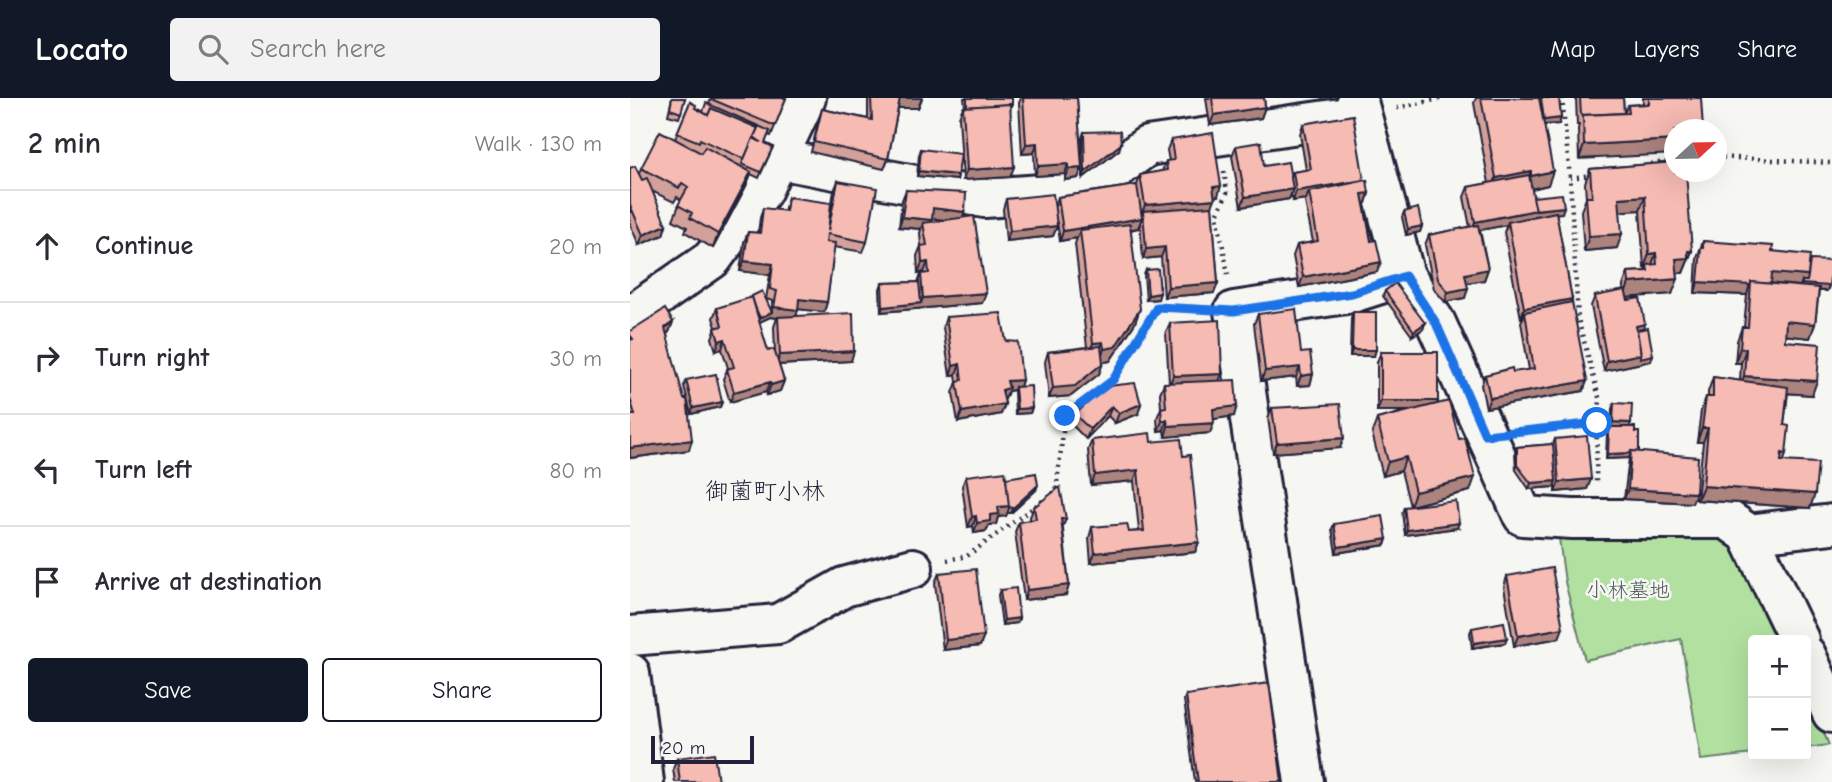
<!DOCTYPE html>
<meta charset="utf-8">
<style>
:root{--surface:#fff;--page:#f2f2f3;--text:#2b2b33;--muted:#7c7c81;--line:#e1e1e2;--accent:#111827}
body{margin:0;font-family:"Comic Neue","Klee One",sans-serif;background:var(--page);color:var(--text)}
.controls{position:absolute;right:21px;bottom:21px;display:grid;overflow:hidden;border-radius:7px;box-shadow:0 7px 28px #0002}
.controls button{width:63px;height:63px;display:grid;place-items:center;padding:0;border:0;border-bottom:2px solid var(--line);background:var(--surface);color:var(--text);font:35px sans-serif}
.compass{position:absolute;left:1034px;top:21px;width:63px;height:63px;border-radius:50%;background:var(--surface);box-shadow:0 7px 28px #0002;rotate:68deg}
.scale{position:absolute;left:21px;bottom:18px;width:103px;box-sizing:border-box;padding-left:7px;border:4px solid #22223b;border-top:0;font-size:19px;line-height:24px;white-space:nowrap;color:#22223b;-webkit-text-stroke:5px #f6f6f2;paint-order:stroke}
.stop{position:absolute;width:21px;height:21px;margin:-16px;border:5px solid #1a73e8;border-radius:50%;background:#fff}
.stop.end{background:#1a73e8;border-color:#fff;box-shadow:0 2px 7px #0008}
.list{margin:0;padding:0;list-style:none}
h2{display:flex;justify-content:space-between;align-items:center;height:91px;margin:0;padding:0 28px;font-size:30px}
h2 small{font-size:23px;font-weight:400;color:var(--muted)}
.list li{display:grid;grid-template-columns:46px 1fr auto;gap:21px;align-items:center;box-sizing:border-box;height:112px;padding:0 28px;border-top:2px solid var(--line)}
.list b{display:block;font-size:26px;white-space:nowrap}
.list em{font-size:23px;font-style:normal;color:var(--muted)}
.actions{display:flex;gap:14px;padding:21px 28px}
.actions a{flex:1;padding:16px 0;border:2px solid var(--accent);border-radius:7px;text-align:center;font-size:24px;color:var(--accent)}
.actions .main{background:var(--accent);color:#fff}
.icon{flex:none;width:38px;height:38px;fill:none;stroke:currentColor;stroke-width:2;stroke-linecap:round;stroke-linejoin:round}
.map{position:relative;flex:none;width:1202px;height:684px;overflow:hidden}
header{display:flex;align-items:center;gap:42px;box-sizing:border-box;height:98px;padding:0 35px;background:var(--accent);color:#fff}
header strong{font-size:33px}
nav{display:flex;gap:38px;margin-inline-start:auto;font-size:24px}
.search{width:490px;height:63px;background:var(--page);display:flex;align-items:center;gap:18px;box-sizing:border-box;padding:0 24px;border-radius:7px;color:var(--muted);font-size:26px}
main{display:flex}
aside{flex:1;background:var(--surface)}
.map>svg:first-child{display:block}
.green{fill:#b1e0a0;stroke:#6a816e;stroke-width:2}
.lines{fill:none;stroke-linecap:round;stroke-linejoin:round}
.minor-casing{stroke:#22223b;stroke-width:44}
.path{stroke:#22223b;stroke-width:4.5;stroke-dasharray:2 5;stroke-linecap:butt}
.minor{stroke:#f6f6f2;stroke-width:38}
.wall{fill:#d4a19a;stroke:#22223b;stroke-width:2;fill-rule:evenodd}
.shaded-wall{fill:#ac837d;stroke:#22223b;stroke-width:2}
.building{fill:#f6bbb3;stroke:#22223b;stroke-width:2}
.route{stroke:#1a73e8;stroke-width:9}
.labels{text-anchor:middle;stroke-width:5;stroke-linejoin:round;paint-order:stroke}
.park-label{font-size:21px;fill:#4d5b59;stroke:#f6f6f2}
.quarter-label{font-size:24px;fill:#22223b;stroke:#f6f6f2}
</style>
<header>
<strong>Locato</strong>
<div class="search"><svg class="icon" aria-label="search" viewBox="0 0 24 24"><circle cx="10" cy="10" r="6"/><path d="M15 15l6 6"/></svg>Search here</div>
<nav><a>Map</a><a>Layers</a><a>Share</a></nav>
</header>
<main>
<aside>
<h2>2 min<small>Walk · 130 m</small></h2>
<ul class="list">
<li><svg class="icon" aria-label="ahead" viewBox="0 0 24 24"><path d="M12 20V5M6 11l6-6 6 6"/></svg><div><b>Continue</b></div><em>20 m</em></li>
<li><svg class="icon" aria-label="right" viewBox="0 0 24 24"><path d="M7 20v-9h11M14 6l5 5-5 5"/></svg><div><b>Turn right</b></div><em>30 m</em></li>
<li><svg class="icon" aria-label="left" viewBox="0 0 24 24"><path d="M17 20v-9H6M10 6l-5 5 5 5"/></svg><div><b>Turn left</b></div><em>80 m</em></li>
<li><svg class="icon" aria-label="arrive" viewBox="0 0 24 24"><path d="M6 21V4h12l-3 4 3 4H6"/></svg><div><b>Arrive at destination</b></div></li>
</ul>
<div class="actions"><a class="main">Save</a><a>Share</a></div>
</aside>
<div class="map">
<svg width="1202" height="684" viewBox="0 0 1202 684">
<rect width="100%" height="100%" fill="#f6f6f2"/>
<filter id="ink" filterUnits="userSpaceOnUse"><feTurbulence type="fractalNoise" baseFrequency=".0143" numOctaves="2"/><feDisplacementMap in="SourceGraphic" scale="14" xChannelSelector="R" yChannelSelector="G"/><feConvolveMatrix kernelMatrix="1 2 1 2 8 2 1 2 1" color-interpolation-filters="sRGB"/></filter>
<g filter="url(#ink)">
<!-- green -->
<g class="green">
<path d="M1092 432 1109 443 1153 542H1123V656L1071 662 1051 541 955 562 935 484 928 433Z"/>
<path d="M1176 594 1199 647 1176 650Z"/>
</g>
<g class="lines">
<defs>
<g id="minor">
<path d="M727 0 775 178 806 225 893 418 943 421H1097L1118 436 1169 542"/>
<path d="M147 61 354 100 457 93 517 48 731 17"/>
<path d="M0 218 82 161 132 93 176 0"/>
<path d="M1118 436 1202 426"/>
<path d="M0 538 148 526 214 489 283 470"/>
<path d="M1176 557 1202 615"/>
<path d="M0 575 14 684"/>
<path d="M674 684 604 213 722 195 775 178"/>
</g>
</defs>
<!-- minor casing -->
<use href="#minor" class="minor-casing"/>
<!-- path -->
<g class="path">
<path d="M932 0 940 80 948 221 970 303 967 325 966 384"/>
<path d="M767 10 814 0"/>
<path d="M1086 59 1202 65"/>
<path d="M1021 66 1044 63"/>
<path d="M594 73 597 95 587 117 598 176"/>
<path d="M940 80 961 77"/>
<path d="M895 333 967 325"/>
<path d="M317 462 337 458 426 393 435 318 483 282 527 209 569 211"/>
</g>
<!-- minor -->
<use href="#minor" class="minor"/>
</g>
<!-- wall -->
<g class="wall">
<path d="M42 0H55L49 20 38 17Z"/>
<path d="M81 0H156L141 38 138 37 135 45 143 49 129 80 121 76 116 88 83 150 55 134 57 129 43 122 51 102 47 99 44 104 22 93 36 127 33 137 9 147 0 126V70L9 76 11 70 45 41 60 4 65 10 73 14 79 6Z"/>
<path d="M238 0H292L288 10H268L258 61 254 71 181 54 189 21 192 11 238 21Z"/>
<path d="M334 0H382L380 14V79L333 82 329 19 333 9H335Z"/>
<path d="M391 0H447L452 70 448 80 435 82V76L405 78 404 55 392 56 389 5Z"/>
<path d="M576 0H634L635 9 631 20 580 27Z"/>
<path d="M846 0H929L931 20 929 26 914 27 918 87 902 91 903 99 932 115H926L942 201 940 204 957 283 953 293 856 310 851 287 855 277 899 272 891 224 893 220H891L874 134 877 127 850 132 858 171 854 182 837 185 835 200 815 204 804 191 795 147 799 137 840 129 834 99 838 89 859 85 844 5Z"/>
<path d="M946 0H993L994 15 998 7 1013 6V0H1071L949 61 948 31 949 27H947Z"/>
<path d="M673 26 734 82 733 83 739 95 736 105H734L747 174 669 189 663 158 667 147 683 144 675 104 676 101 663 103 661 96 659 101 611 109 602 58 606 48 634 68 661 79 663 74 676 72 670 36Z"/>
<path d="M454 34 489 52 453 80 452 40Z"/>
<path d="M541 42 588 98 584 99 582 108 588 185 584 195 534 199 531 159 513 161 510 126 508 130 501 132 505 225 480 263 473 264 469 276 441 298 419 300 415 264 418 254 457 249 445 146 447 140 430 143 427 124V128L423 138 376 143 373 111 376 101 425 108 428 99 507 87 510 77 532 73 536 63H539L537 52Z"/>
<path d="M291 51 328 77 327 82 287 78 289 57Z"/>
<path d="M1045 64 1062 153 1053 175H1047L1042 196 997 199 1013 231 1021 263 974 273 961 208 965 198 993 193V188L998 174 1015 173 1016 170H1014L1010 112 990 113 987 150 954 153 951 113 956 100 955 85 960 71Z"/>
<path d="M208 83 237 144 233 154 204 149 197 204 194 214 168 211 166 218 221 263 149 267 154 283 150 293 137 297 136 294 100 304 93 281 98 270 92 251 86 253 82 240 86 229 83 220 87 210 141 212 143 203 136 201 140 177 110 173 114 144 118 134 128 135 130 120 133 110 154 113 158 99 200 116 204 93ZM140 219 147 220 144 229 145 255 138 253 129 224Z"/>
<path d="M276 92 332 120 356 195 352 205 251 214 250 191 252 185 288 184 291 176H294V174L288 175 287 158 291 148 290 135 291 131 269 129 272 102ZM302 120 316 122 302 124Z"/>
<path d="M774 114 792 128 790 134 776 137 772 119Z"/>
<path d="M1073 143 1142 153 1180 162 1199 188 1197 193H1189L1185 226 1180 240 1155 237V243L1182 297 1158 295 1154 327 1156 356 1154 363 1180 410 1067 402 1073 344H1067L1071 313 1076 299H1078V294L1083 279 1110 283 1111 265H1105L1107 243 1112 229H1114L1117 197 1065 195 1067 160Z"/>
<path d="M516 172 528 201 516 202 514 177Z"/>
<path d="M755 193 795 225 793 231 782 238 753 198Z"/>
<path d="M723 214 744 258H720L721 220Z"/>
<path d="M628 216 671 255 683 276 680 287 667 288 666 279 631 283 624 226Z"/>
<path d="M316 219 376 243 392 282 390 288 402 310 400 315 385 316 384 292 378 293 375 301H374L375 306 371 316 328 324 323 295 327 284 326 276 320 278 313 229Z"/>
<path d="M43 224 39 234 37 236 59 352 0 360V233Z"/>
<path d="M540 225 590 283 604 318 583 321 580 335 535 339 534 332 528 333 527 320 531 310 530 295 534 285H539L536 235Z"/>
<path d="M751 254 808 303V305L840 393 780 408 771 373 753 378 742 335 747 321 776 313H747V264Z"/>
<path d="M56 282 92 304 90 309 61 316 54 288Z"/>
<path d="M470 294 508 316 485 325 478 318 456 341 442 327 445 317Z"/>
<path d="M984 305 999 329 1005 334 1009 354 1066 395 1062 405 994 401 999 360 976 361 977 334 979 329H981L982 311Z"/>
<path d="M642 310 710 350 643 355 638 320Z"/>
<path d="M925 341 961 381 957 391 925 394V388L924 389 899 391 886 372 885 354 887 349 923 346Z"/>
<path d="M462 342 521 344 553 358 569 444 565 454 461 465 459 440 462 429 499 434 509 433 504 383 461 387 458 352Z"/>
<path d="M336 378 376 380 406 392 381 415H377L376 418 368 419 366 426 359 427 356 433 344 435 343 428 338 429 332 388Z"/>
<path d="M404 409 433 431 439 487 436 497 394 502 385 434 389 424 400 422V419Z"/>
<path d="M774 409 827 430 775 437 772 415Z"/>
<path d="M704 426 757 441 755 447 706 455 702 431Z"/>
<path d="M309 475 354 538 350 548 313 552 305 485Z"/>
<path d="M877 478 929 540 884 548 874 489Z"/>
<path d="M370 492 389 520 387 525 372 527 368 497Z"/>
<path d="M842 530 877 540 875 545 842 550 840 535Z"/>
<path d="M556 597 652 684H565L554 602Z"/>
<path d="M47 660 88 684H45L43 671Z"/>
</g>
<!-- shaded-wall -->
<g class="shaded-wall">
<path d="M270 0H292L288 10H266Z"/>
<path d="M635 9 631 20 580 27 584 17Z"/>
<path d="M931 20 929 26 912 27 914 22Z"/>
<path d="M1045 42V56L949 61 954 47Z"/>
<path d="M407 45 404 55 392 56 396 46Z"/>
<path d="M491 46 489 52 453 80 455 74Z"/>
<path d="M438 66 435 76 405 78 408 68Z"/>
<path d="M384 69 380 79 333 82 337 72Z"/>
<path d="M452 70 448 80 435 82 439 71Z"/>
<path d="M289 73 328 77 327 82 287 78Z"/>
<path d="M901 73 895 88 861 94 866 80Z"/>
<path d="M923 73 918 87 896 92 901 78Z"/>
<path d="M121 74 116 88 83 150 88 136Z"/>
<path d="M734 82 730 92 679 94 676 101 663 103 666 93Z"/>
<path d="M591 88 588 98 579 100 583 89Z"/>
<path d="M663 91 659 101 611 109 615 99Z"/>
<path d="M739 95 736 105 728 106 732 96Z"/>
<path d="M1015 98 1010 112 984 114 989 100Z"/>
<path d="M585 101 581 111 513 113 511 117 515 107Z"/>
<path d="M934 109 932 115 904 118 902 122 878 124 877 127 841 134 845 124 906 112Z"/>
<path d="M303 110 335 114 331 124 299 120Z"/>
<path d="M272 119 302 122 299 132 293 125 291 131 269 129Z"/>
<path d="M512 120 508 130 451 140 450 132 447 140 430 143 433 133Z"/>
<path d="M36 127 33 137 9 147 13 137Z"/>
<path d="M427 128 423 138 376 143 380 133Z"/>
<path d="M792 128 790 134 776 137 778 131Z"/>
<path d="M992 136 987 150 954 153 959 138Z"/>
<path d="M535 149 531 159 513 161 516 151Z"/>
<path d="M1058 153H1062L1053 175H1040L1046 161Z"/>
<path d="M1026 155 1021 169 1017 167 1016 170H1014L1019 156Z"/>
<path d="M114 163 143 166 140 177 110 173Z"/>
<path d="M298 164 294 174 288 175 292 165Z"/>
<path d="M751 164 747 174 669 189 673 179Z"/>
<path d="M858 171 854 182 831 186 835 176Z"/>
<path d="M1142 175 1178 178 1199 188 1197 193 1170 192 1172 183 1170 188 1138 185Z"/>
<path d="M1048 181 1042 196 994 200 999 185Z"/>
<path d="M1068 184 1120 186 1117 197 1065 195Z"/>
<path d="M588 185 584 195 534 199 538 189Z"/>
<path d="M838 190 835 200 815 204 818 194Z"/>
<path d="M356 195 352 205 251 214 253 209 291 205 293 200Z"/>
<path d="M530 195 528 201 516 202 518 197Z"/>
<path d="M169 201 197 204 194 214 166 211Z"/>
<path d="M942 201 938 211 895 214 893 220H891L894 210Z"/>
<path d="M144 209 168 212 165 222 140 219 128 225 130 220 142 214Z"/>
<path d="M510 211 505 225 480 263 469 265 474 251Z"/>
<path d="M1156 223 1185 226 1180 240 1151 237Z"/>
<path d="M43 224 39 234 31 240 35 230Z"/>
<path d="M795 225 793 231 782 238 784 233Z"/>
<path d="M1015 226 1011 236 1004 233 1006 228Z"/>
<path d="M95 241 92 251 86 253 89 243Z"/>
<path d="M473 244 468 258 458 259 463 245Z"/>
<path d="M1110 250 1116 251 1111 265H1105Z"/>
<path d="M722 252H746L744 258H720Z"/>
<path d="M224 253 221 263 146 267 150 257Z"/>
<path d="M1011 256 1023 257 1021 263 974 273 977 263Z"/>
<path d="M473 265 469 276 441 298 419 300 423 290Z"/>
<path d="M330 266 326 276 320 278 323 268Z"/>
<path d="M670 269 666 279 631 283 635 273Z"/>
<path d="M592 276 588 286 539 288 543 278Z"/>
<path d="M683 276 680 287 667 288 671 278Z"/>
<path d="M1114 278 1187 283 1182 297 1109 292Z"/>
<path d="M392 282 389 292 385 289 384 292 378 293 375 301 369 302 377 283Z"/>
<path d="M154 283 150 293 137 297 141 287Z"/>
<path d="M957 283 953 293 856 310 860 300Z"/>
<path d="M140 284 136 294 100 304 104 294Z"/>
<path d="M751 303H808L805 313H747Z"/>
<path d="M92 304 90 309 61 316 63 310Z"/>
<path d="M375 306 371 316 328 324 332 314Z"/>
<path d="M511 306 508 316 485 325 489 315Z"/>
<path d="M482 308 478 318 456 341 460 331Z"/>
<path d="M607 308 604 318 579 322 583 311Z"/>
<path d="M402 310 400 315 385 316 387 311Z"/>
<path d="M537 322 534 332 528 333 532 323Z"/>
<path d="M983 324 1001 325 999 330 981 329Z"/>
<path d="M584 325 580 335 535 339 538 328Z"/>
<path d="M1072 330H1078L1073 344H1067Z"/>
<path d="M714 340 710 350 643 355 647 345Z"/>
<path d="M62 342 59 352 0 360V350Z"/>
<path d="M1001 355 999 360 976 361 978 356Z"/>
<path d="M776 359 771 373 753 378 758 364Z"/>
<path d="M508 372 504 383 461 387 465 377Z"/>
<path d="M845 379 840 393 780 408 785 394Z"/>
<path d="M961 381 957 391 925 394 929 384Z"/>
<path d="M926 383 924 389 899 391 901 385Z"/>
<path d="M408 387 406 392 381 415 383 410Z"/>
<path d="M1073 388 1185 396 1180 410 1067 402Z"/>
<path d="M998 391 1066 395 1062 405 994 401Z"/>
<path d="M380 408 376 418 368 419 366 426 359 427 356 433 344 435 347 425 360 417 368 409Z"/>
<path d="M346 418 343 428 338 429 342 419Z"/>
<path d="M431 421H436L432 431Z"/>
<path d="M829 425 827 430 775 437 777 432Z"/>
<path d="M757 441 755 447 706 455 708 449Z"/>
<path d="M569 444 565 454 461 465 465 455Z"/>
<path d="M439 487 436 497 394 502 397 492Z"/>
<path d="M389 520 387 525 372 527 374 522Z"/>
<path d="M933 530 929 540 884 548 888 538Z"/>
<path d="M354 538 350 548 313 552 316 542Z"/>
<path d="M877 540 875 545 842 550 844 545Z"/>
</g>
<!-- building -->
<g class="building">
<path d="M42 0H55L51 15 40 11Z"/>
<path d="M81 0H156L145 28 81 1Z"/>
<path d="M241 0H292H270L258 61 184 44 192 11 242 22Z"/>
<path d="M337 0H382V8H380V6L337 9Z"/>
<path d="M393 0H447L452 70 439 71 438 66 408 68 407 45 396 46Z"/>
<path d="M582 0H634L635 9 584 17Z"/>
<path d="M851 0H909L923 73 901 78V73L866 80Z"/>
<path d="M911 0H929L931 20 914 22Z"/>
<path d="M950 0H993L994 15 951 17Z"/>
<path d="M1019 0H1071L1073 32H1045V42L954 47 953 17 999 15 998 7 1019 6Z"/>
<path d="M60 4 66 7 65 10 78 17 81 10 128 30 114 61 70 41 69 44 47 35Z"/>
<path d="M76 5 140 33 135 45 143 49 131 74 112 66 123 40 131 44 124 39 128 30 81 10 78 17 73 14Z"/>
<path d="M380 6 384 69 337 72 333 9Z"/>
<path d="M723 17 734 82 666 93 663 74 681 71 673 26Z"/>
<path d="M30 33 71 55 75 49 121 74 88 136 60 120 62 115 48 107 58 89 52 85 49 90 11 70Z"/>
<path d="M490 33 491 46 455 74 454 34Z"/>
<path d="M583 35 591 88 583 89 585 101 515 107 510 77 537 72 536 63 544 62 541 42Z"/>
<path d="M631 44 634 68 658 64 663 91 615 99 606 48Z"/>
<path d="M291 51 331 56 328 77 289 73Z"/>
<path d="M1045 64V74H1056L1062 153H1058V160L1046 161 1048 181 999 185 998 174 1018 173 1017 167 1027 166 1026 155 1019 156 1015 98 989 100 992 136 959 138 956 99H962L960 71Z"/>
<path d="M5 68 12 82 17 80 36 127 13 137 0 107V70Z"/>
<path d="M899 77 906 112 845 124 838 89Z"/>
<path d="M737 82 739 95 732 96 741 143 746 142 751 164 673 179 667 147 688 143 679 94Z"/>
<path d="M208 83 247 90 237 144 197 136 196 144 205 145 197 204 169 201 168 212 144 209 147 193 140 191 143 166 114 163 118 134 130 135 133 110 156 113 158 99 201 105 198 133Z"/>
<path d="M507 87 512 120 433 133 428 99Z"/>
<path d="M276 92 336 95 335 114 303 110 302 122 272 119Z"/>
<path d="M423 96 427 128 380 133 376 101Z"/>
<path d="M932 96 934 109 903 112H906L903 99Z"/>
<path d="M582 108 588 185 538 189 535 149 516 151 513 113Z"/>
<path d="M788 110 792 128 778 131 774 114Z"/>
<path d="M926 114 942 201 894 210 878 124Z"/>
<path d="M344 118 356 195 293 200 291 176 299 175 298 164 292 165 291 148 297 147 293 125Z"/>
<path d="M500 126 510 211 485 249 474 251 473 244 463 245 450 132Z"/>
<path d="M848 127 858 171 835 176 838 190 818 194 808 181 799 137Z"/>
<path d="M1073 143 1143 148 1142 153 1180 157 1178 178 1142 175 1141 186 1121 184V187L1068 184 1071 150H1073Z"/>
<path d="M1180 162 1202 163 1199 188 1172 186V183H1177L1178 178Z"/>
<path d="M528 171 530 195 518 197 516 172Z"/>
<path d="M289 184 291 205 253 209 252 185Z"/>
<path d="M1121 184 1189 190 1185 226 1156 223 1155 243 1190 246 1187 283 1114 278 1116 251 1110 250 1112 229H1118Z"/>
<path d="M765 185 795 225 784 233 755 193Z"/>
<path d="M995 192 998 202 1010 200 1015 226 1006 228 1011 256 977 263 965 198Z"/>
<path d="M132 193 142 214 130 220 126 211 122 199H120Z"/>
<path d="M122 199 138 253 144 251 154 283 141 287 140 284 104 294 97 271 104 269 95 241 89 243 85 230 92 228 87 210Z"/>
<path d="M942 204 957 283 860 300 855 277 882 270 883 274 904 271 895 214Z"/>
<path d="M35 211 43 224 35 230 54 301H57L62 342 0 350V317H5L0 300V242L3 241 0 237V233Z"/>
<path d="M666 211 671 255 680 254 683 276 671 278 670 269 635 273 628 216Z"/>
<path d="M723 214H746V252H722Z"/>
<path d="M223 215 224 253 150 257 148 219Z"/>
<path d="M371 215 376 243 388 244 392 282 377 283 379 290 372 292 375 306 332 314 327 285 332 282 330 266 323 268 316 219Z"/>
<path d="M590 222 592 276 543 278 540 225Z"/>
<path d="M1018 230 1023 257 1010 260 1011 256 1007 232Z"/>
<path d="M471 248 473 265 445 288 423 290 418 254Z"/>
<rect x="751" y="254" width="57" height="49"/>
<path d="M86 276 92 304 63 310 56 282Z"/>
<path d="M1083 279 1158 289 1154 327 1159 328 1156 356 1152 355 1151 363 1188 365 1185 396 1073 388 1078 330H1072L1076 299H1083Z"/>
<path d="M605 282 607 308 583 311 584 325 538 328 537 322 532 323 531 310 536 309 534 285Z"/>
<path d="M505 285 511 306 489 315 482 308 460 331 445 317 469 292 470 294 478 288Z"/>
<path d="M401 288 402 310 387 311 385 289Z"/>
<path d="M819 303 829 341 835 340 845 379 785 394 776 359 758 364 747 321Z"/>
<path d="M984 305 1002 306 1001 325 983 324Z"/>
<path d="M710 306 714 340 647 345 642 310Z"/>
<path d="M979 329H1005V334H1009V354L1001 353V355L978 356Z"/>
<path d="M520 335 521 344 551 341 553 358 560 357 569 444 465 455 462 429 497 426 499 434 514 433 508 372 465 377 462 342Z"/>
<path d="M957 338 961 381 929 384 925 341Z"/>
<path d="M923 346 926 383 901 385 887 367V349Z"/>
<path d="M1001 353 1068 359 1066 395 998 391Z"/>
<path d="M375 373 380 408 368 409 369 416 360 417V423L347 425 346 418 342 419 336 378Z"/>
<path d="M406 375 408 387 383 410 379 409 376 380Z"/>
<path d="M430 389 436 421H431L439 487 397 492 389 424 406 421 404 409Z"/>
<path d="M826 403 829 425 777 432 774 409Z"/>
<path d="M753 418 757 441 708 449 704 426Z"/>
<path d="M922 470 933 530 888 538 877 478Z"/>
<path d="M346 471 354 538 316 542 309 475Z"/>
<path d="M386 490 389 520 374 522 370 492Z"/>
<path d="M874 524 877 540 844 545 842 530Z"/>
<path d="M639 585 652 684H568L556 597Z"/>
<path d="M84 655 88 684H50L47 660Z"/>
</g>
</g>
<g class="lines" filter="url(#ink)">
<!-- route -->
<path class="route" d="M435 318 483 282 527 209 604 213 722 195 775 178 806 225 855 337 967 325"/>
</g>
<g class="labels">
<!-- park labels -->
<g class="park-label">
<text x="998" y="499">小林墓地</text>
</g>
<!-- quarter labels -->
<g class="quarter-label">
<text x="135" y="401">御薗町小林</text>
</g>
</g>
</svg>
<div class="controls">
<button>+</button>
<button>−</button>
</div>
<svg class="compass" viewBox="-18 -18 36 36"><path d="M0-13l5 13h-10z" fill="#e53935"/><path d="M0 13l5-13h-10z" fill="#7c7c81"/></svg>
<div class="scale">20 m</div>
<div class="stop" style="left:967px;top:325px"></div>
<div class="stop end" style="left:435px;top:318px"></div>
</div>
</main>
